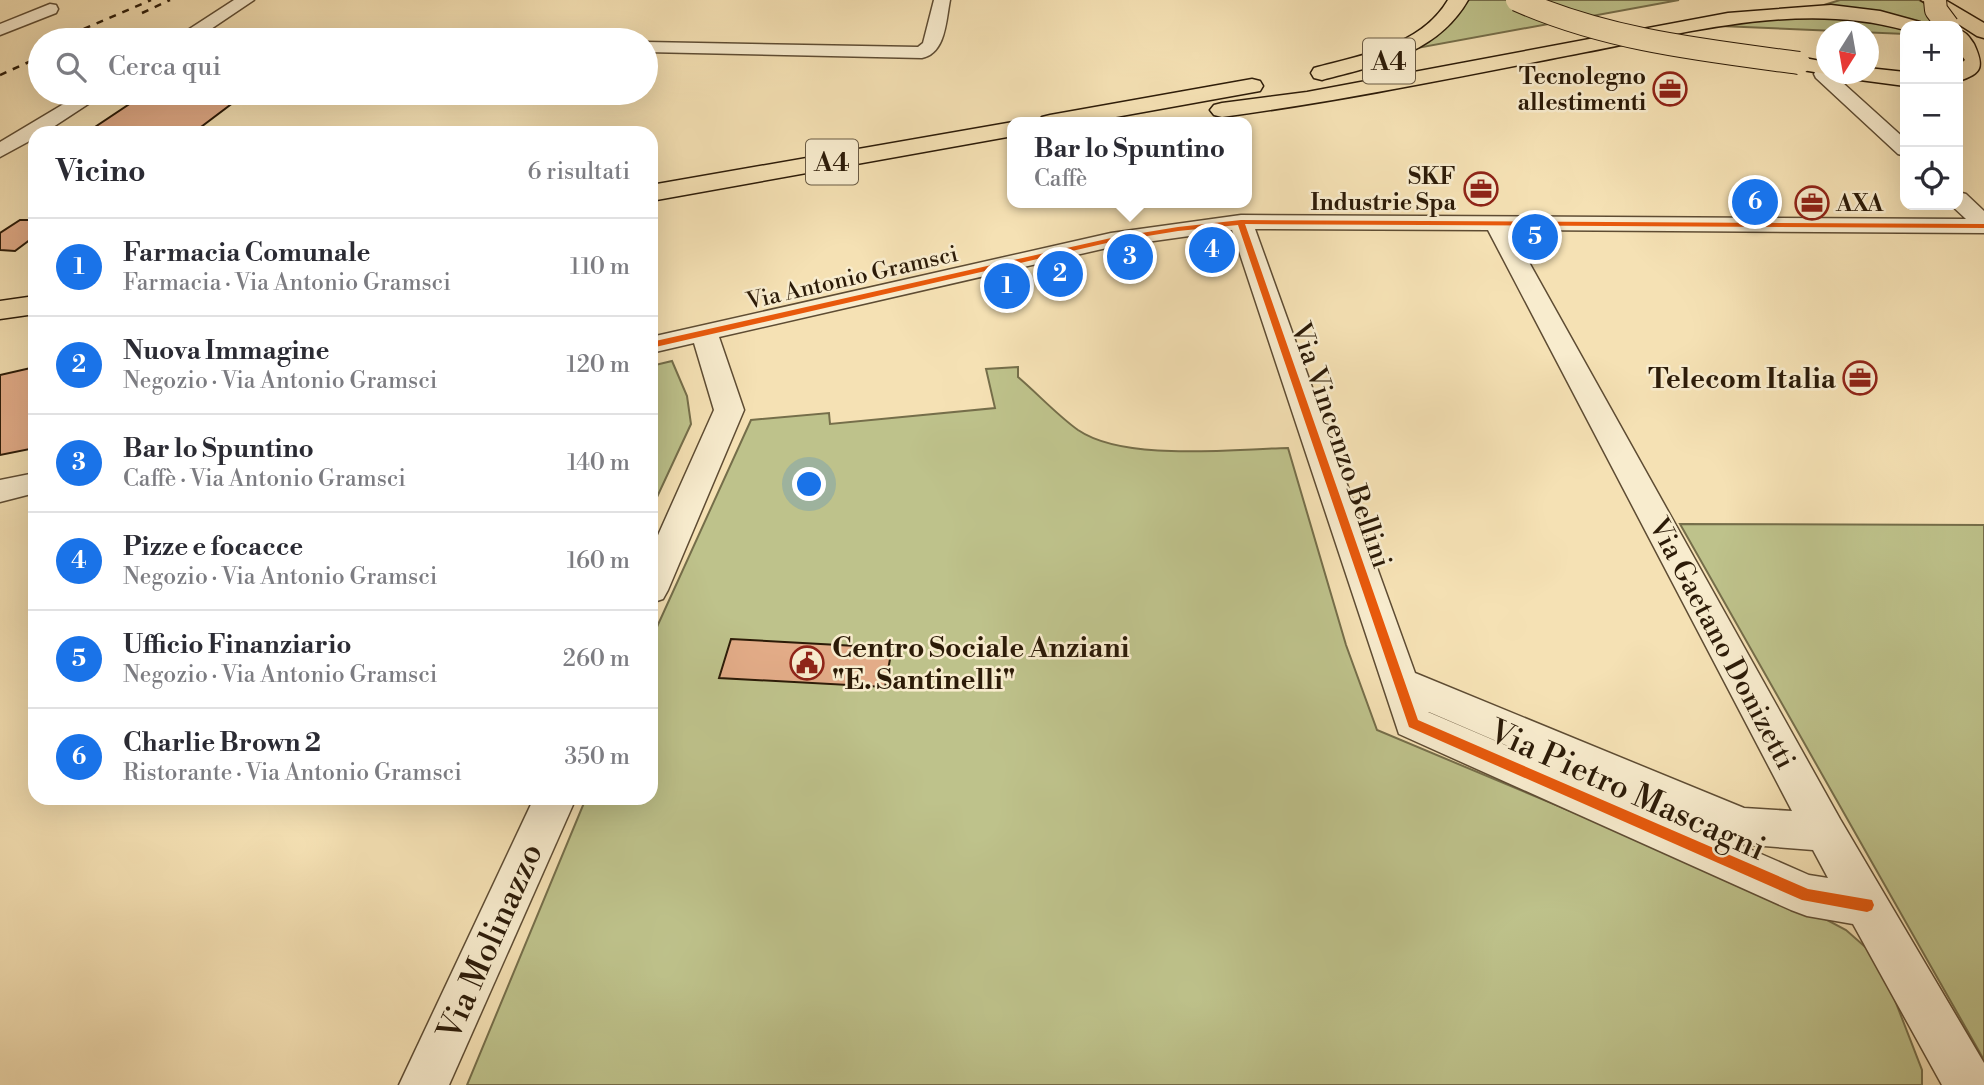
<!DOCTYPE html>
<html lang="it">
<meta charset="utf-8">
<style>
:root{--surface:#fff;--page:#f2f2f3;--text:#2b2b33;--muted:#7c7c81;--line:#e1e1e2;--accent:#1a73e8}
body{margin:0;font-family:"Libre Bodoni",serif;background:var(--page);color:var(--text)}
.controls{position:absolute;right:21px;top:21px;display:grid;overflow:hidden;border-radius:14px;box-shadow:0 7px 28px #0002}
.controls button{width:63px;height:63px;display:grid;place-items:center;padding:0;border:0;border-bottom:2px solid var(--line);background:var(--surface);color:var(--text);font:35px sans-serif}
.compass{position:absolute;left:1816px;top:21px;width:63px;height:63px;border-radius:50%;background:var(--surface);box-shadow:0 7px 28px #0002;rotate:191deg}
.you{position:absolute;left:810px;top:485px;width:24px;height:24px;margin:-18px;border:5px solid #fff;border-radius:50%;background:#1a73e8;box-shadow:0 0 0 10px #1a73e833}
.badge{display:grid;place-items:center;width:46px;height:46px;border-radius:50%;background:var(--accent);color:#fff;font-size:23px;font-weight:700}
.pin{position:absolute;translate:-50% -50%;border:4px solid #fff;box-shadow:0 2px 7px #0006}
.popup{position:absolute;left:1007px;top:117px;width:245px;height:91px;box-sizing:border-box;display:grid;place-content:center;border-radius:14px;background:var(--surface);filter:drop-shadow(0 2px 5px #0005);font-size:23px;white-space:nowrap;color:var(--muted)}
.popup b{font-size:26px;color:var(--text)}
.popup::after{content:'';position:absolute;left:50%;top:100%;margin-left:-14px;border:14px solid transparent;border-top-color:var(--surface)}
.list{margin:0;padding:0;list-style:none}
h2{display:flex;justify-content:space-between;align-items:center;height:91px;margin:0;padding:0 28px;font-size:30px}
h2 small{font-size:23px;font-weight:400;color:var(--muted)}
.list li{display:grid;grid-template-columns:46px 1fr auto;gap:21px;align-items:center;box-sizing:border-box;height:98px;padding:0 28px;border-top:2px solid var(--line)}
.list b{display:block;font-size:26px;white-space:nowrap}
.list p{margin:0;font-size:23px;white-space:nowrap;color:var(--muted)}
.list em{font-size:23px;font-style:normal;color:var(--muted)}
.icon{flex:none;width:38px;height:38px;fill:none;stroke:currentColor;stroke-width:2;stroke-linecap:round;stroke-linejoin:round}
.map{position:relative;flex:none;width:1984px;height:1085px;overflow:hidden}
.search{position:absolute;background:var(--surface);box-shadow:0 7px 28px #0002;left:28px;top:28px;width:630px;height:77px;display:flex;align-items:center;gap:18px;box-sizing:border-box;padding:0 24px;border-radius:38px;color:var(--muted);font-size:26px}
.panel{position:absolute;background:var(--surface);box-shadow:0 7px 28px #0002;left:28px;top:126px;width:630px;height:679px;border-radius:21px}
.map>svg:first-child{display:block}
.green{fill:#bec28b;stroke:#756e4a;stroke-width:2}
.building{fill:#e3ac88;stroke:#2c1b08;stroke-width:2}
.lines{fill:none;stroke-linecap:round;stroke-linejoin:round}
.minor-casing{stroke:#5e4c33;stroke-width:3}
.highway-casing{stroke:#2c1b08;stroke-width:3}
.minor{fill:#f8ecce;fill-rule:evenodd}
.highway{fill:#f5e1b4;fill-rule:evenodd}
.rail{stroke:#2c1b08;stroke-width:2.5;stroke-dasharray:7 7;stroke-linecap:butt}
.highway-bridge-casing{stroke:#2c1b08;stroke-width:24;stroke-linecap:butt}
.highway-bridge{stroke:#f5e1b4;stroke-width:22}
.cycleway-casing{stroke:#f8ecce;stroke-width:5}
.cycleway{fill:#e8590c;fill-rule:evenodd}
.labels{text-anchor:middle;stroke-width:5;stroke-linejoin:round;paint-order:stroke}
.far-poi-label{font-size:23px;font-weight:bold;fill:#2c1b08;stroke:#f8ecce;text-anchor:end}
.far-street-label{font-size:23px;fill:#2c1b08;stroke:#f8ecce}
.shield{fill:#f8ecce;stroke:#695a43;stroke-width:2}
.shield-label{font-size:26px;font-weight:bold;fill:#2c1b08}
.poi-label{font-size:28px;font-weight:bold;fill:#2c1b08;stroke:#f8ecce;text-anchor:end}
.street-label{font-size:28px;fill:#2c1b08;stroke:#f8ecce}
.near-street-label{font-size:33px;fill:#2c1b08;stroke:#f8ecce}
</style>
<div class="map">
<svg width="1984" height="1085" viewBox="0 0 1984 1085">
<rect width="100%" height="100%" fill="#f5e1b4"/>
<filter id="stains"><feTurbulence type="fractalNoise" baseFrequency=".00286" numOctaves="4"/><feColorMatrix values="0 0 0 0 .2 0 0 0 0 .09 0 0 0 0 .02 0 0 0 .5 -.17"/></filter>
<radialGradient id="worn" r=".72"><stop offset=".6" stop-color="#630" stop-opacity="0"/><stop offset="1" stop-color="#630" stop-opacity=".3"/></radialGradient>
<!-- green -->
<g class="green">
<path d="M1464 0H1679L1412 49Z"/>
<path d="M1840 0H1919L1927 4 1940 26 1824 5Z"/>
<path d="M1792 12 1902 23 1913 26H1905V34L1720 26Z"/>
<path d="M672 361 687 396 691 424 651 510V366Z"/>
<path d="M1018 367V377C1038 394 1057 415 1078 430 1125 462 1232 449 1288 448L1346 645 1377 730 1814 913 1846 930 1879 959 1922 1070V1085H467L586 798H651V640L751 420 829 413 830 424 995 408 986 369Z"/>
<path d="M1680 524 1984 525V1060Z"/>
</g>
<!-- building -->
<g class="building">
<path d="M146 93H246L193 133H86Z"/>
<path d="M20 220H35V236L15 251 0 250V233Z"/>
<path d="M35 367V448L0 455V375Z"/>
<path d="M731 639 892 648 885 687 719 678Z"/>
</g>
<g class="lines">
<defs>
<g id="minor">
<path d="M234 0H254L208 31 362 35 371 40H179L177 37Z"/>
<path d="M934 0H950C946 20 946 53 922 58L646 52V42L918 47 923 43Z"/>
<path d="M50 4 56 5 58 9 56 13 0 35V24Z"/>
<path d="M1823 68 1826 69V74H1833L1905 139V156L1898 154 1816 78 1814 74 1816 70Z"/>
<path d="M82 93H105L44 133H35V138L0 157V142Z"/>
<path d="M1958 192 1966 194 1984 211V233L1511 230 1840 819 1984 1063V1085H1942L1853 924 1807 916 1791 910 1399 734 1232 230 1111 247 719 337 744 410 668 590 663 599 651 603V551L714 410 694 343 651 353V337L1111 233 1241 215 1966 219 1951 205H1958ZM1255 229 1488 230 1792 811 1744 808 1415 673ZM1428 712 1552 765 1429 712ZM1738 844 1813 850 1828 878 1809 875Z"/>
<path d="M35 473V493L0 502V480Z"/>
<path d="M534 798H576L449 1085H399Z"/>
</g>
<g id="highway">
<path d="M1448 0H1468C1437 54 1378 65 1322 80L1314 78 1311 73 1314 68C1362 55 1421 46 1448 0Z"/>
<path d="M1921 0H1945L1984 23V38L1977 36Z"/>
<path d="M1831 5 1880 11 1920 22 1923 26H1905V30C1798 0 1683 34 1576 54 1458 77 1341 101 1222 117L1214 115 1210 110 1214 105 1222 103 1307 92 1728 13Z"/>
<path d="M1958 30C1967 32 1969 37 1974 44 1984 66 1983 74 1958 81V66L1965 60 1958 50Z"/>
<path d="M1799 57 1826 62V74H1830H1826L1791 68 1788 63 1791 58Z"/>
<path d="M1868 68 1905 72V86L1852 79 1849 74H1868Z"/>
<path d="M1252 79 1260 81 1263 86 1260 91 1088 122H1038L1042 117 1050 115Z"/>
<path d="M1013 122V136L651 201V185Z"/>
<path d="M35 296V314L0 319V301Z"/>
</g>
</defs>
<!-- minor casing -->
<use href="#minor" class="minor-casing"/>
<!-- highway casing -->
<use href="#highway" class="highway-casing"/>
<!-- minor -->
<use href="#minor" class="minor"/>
<!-- highway -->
<use href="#highway" class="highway"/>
<!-- rail -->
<g class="rail">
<path d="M142 13 170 0"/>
<path d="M58 40 151 0"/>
<path d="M0 75 40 57"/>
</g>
<defs>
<g id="highway-bridge">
<path d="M1517 0C1607 40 1702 50 1799 63"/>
<path d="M1935 0 1936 10 1948 26"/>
</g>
</defs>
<!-- highway-bridge casing -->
<use href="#highway-bridge" class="highway-bridge-casing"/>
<!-- highway-bridge -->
<use href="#highway-bridge" class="highway-bridge"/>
<defs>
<path id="cycleway" d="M1241 220 1984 224V228L1245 224 1418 720 1808 889 1872 900 1874 905 1872 910 1867 912 1802 900 1409 727 1238 225 1178 231 1111 242 651 348V342L1111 238 1178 227Z"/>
</defs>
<!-- cycleway casing -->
<use href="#cycleway" class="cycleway-casing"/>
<!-- cycleway -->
<use href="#cycleway" class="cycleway"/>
</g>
<!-- icons -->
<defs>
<symbol id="office-ring" viewBox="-11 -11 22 22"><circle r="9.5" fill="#f8ecce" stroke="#8f2418" stroke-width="1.5"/><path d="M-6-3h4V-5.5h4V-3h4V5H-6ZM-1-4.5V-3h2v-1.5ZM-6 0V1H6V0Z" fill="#8f2418"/></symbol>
<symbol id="civic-ring" viewBox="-11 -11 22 22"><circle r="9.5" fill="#f8ecce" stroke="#8f2418" stroke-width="1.5"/><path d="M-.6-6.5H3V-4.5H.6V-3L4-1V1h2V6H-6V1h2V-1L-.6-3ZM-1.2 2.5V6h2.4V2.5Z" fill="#8f2418"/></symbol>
</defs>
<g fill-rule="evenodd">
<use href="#office-ring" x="1651" y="70" width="38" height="38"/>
<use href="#office-ring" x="1462" y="170" width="38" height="38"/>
<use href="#office-ring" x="1793" y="184" width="38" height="38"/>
<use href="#office-ring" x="1841" y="359" width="38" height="38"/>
<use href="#civic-ring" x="788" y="644" width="38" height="38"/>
</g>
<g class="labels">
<!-- far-poi labels -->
<g class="far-poi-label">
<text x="1646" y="84">Tecnolegno<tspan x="1646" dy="26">allestimenti</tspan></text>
<text x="1456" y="184">SKF<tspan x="1456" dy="26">Industrie Spa</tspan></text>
<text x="1836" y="211" text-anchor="start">AXA</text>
</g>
<!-- far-street labels -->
<g class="far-street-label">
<text transform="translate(852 277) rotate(-13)" y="8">Via Antonio Gramsci</text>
</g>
<!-- shield labels -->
<g class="shield">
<rect x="1363" y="38.5" width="52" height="45" rx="5"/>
<rect x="806" y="139.5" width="52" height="45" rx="5"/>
</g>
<g class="shield-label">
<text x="1389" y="70">A4</text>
<text x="832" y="171">A4</text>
</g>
<!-- poi labels -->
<g class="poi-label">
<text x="1836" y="388">Telecom Italia</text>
<text x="832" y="657" text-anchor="start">Centro Sociale Anziani<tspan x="832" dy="32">"E. Santinelli"</tspan></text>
</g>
<!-- street labels -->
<g class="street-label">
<text transform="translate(1342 445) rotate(71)" y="10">Via Vincenzo Bellini</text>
<text transform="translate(1723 643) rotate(62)" y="10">Via Gaetano Donizetti</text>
</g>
<!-- near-street labels -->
<g class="near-street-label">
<text transform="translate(1628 789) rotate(24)" y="12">Via Pietro Mascagni</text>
<text transform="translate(489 941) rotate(-66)" y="12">Via Molinazzo</text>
</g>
</g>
<rect width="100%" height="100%" filter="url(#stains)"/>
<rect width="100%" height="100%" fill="url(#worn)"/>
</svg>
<div class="controls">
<button>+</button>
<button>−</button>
<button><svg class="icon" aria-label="locate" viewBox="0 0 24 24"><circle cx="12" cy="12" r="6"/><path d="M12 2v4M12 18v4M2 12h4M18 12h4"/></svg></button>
</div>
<svg class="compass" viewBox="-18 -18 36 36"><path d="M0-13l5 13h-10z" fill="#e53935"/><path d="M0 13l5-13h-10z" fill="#7c7c81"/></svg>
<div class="you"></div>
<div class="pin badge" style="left:1007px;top:286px">1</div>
<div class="pin badge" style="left:1060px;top:274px">2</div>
<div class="pin badge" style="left:1130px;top:257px">3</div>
<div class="popup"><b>Bar lo Spuntino</b>Caffè</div>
<div class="pin badge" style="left:1212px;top:250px">4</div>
<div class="pin badge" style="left:1535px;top:237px">5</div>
<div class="pin badge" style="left:1755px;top:202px">6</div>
<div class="search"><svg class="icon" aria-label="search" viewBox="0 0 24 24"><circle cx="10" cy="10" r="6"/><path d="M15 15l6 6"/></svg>Cerca qui</div>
<section class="panel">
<h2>Vicino<small>6 risultati</small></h2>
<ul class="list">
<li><span class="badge">1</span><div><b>Farmacia Comunale</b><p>Farmacia · Via Antonio Gramsci</p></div><em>110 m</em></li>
<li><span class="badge">2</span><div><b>Nuova Immagine</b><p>Negozio · Via Antonio Gramsci</p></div><em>120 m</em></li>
<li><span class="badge">3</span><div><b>Bar lo Spuntino</b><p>Caffè · Via Antonio Gramsci</p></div><em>140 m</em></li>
<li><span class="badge">4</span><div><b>Pizze e focacce</b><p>Negozio · Via Antonio Gramsci</p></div><em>160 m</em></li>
<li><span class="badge">5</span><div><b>Ufficio Finanziario</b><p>Negozio · Via Antonio Gramsci</p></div><em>260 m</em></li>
<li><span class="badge">6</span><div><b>Charlie Brown 2</b><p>Ristorante · Via Antonio Gramsci</p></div><em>350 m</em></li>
</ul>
</section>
</div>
